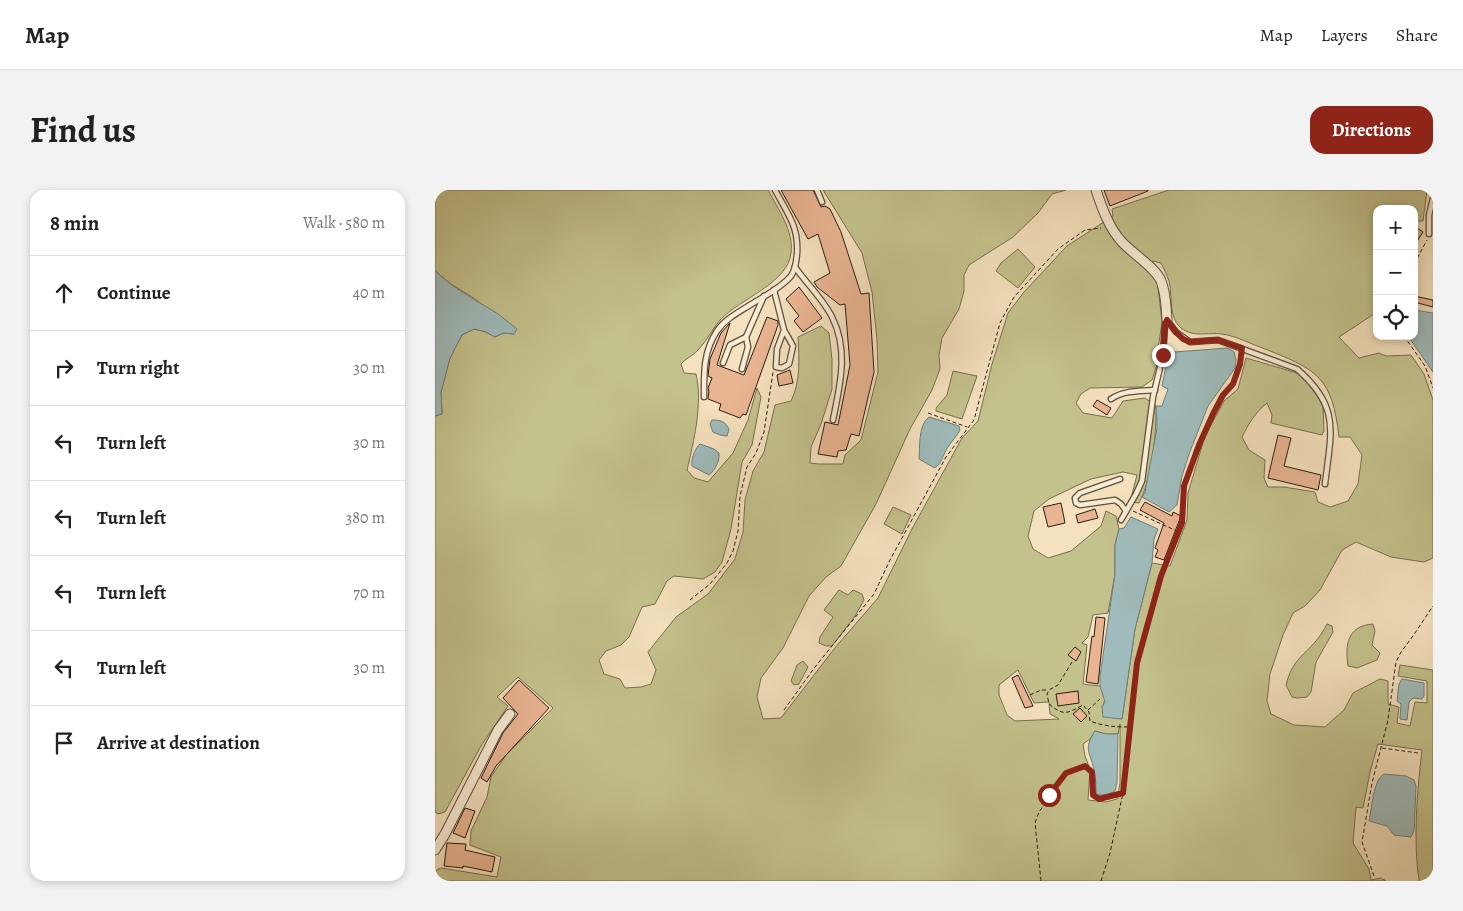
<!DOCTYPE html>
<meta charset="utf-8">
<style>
:root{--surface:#fff;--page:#f2f2f2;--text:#222;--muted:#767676;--line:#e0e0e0;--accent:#8f2418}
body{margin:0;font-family:Alegreya,serif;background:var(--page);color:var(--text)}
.controls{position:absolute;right:15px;top:15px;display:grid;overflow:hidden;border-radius:10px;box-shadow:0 2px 8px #0003}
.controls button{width:45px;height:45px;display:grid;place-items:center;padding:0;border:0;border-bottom:1px solid var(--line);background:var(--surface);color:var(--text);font:25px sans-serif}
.stop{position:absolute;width:15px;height:15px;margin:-11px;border:4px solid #8f2418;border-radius:50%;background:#fff}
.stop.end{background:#8f2418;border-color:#fff;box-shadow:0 1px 5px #0008}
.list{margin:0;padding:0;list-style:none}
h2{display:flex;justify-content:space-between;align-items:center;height:65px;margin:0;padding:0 20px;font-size:21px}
h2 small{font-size:16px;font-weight:400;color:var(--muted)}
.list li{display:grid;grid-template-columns:32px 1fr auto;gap:15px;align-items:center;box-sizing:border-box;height:75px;padding:0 20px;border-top:1px solid var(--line)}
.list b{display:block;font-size:19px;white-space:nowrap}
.list em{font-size:16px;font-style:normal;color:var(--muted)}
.icon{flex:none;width:28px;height:28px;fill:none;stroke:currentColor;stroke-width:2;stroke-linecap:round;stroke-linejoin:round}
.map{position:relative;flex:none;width:998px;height:691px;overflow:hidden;border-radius:15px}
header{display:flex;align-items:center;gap:30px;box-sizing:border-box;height:70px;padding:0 25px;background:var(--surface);border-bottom:1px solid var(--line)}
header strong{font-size:24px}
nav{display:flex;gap:28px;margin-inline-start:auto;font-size:18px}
.intro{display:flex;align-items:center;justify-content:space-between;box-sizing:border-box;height:120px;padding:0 30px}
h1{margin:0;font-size:35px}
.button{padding:12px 22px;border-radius:15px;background:var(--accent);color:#fff;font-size:18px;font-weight:700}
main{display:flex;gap:30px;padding:0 30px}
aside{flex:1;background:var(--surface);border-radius:15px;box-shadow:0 2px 8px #0003}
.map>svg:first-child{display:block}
.green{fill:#c3c18c;stroke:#766f4f;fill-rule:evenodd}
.water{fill:#9fbbbb;stroke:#707c77}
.building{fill:#e9b492;stroke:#2a1d12}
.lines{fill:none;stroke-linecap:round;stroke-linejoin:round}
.lane-casing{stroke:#5c4e3d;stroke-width:7}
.street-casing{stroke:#5c4e3d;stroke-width:11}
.path{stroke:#2a1d12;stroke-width:1;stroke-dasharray:4 2.5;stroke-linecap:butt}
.lane{stroke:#f8ecd4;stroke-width:4.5}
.street{stroke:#f8ecd4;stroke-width:9}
.route{stroke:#8f2418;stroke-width:6}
</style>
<header>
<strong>Map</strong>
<nav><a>Map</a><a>Layers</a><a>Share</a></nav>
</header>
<div class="intro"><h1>Find us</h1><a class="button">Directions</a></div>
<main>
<aside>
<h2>8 min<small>Walk · 580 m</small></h2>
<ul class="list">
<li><svg class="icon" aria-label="ahead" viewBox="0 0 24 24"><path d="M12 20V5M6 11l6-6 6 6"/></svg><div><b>Continue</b></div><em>40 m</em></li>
<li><svg class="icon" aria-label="right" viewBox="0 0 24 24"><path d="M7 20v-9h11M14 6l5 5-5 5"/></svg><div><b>Turn right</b></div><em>30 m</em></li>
<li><svg class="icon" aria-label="left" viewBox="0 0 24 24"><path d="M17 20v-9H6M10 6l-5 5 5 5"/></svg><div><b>Turn left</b></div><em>30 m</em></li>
<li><svg class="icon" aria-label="left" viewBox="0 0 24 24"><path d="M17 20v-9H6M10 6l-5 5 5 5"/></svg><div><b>Turn left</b></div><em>380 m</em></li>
<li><svg class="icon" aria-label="left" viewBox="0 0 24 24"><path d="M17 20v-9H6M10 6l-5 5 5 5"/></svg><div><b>Turn left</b></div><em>70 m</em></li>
<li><svg class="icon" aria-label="left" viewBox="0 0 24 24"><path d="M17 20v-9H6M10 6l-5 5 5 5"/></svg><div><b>Turn left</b></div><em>30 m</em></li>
<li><svg class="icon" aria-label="arrive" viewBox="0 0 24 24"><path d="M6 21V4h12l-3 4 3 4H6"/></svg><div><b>Arrive at destination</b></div></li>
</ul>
</aside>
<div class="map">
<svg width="998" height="691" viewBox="0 0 998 691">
<rect width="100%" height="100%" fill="#f4e1bd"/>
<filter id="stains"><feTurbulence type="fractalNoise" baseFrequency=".004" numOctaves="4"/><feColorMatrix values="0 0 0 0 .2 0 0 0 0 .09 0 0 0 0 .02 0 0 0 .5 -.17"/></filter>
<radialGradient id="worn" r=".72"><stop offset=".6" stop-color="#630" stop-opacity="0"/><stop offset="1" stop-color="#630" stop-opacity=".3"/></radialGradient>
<!-- green -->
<g class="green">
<path d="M0 0H333C343 19 359 41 356 63 353 93 305 109 286 129 277 139 272 151 263 160 258 166 251 168 246 174L249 183 261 184C268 212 259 251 252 280L259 288 273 292 298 263 313 230 322 198 326 207 317 255 307 272 296 339 287 372 280 382 268 389 239 386 232 391 220 414 207 417 194 447 186 455 171 461 164 470 169 484 185 489 190 498 206 497 216 494 221 480 213 462 241 427 273 404 300 369 308 342 310 310 318 281 329 262 340 215 356 211C366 191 364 169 363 147L386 136 394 143 397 169V199L386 234 376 257 375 273 383 274H408L410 265 426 250 443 182 442 149 437 102 427 63 388 0H631L617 4 603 23 578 47 534 75 529 85V101L524 119 507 148 504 165 505 179 497 200 475 239 441 314 406 376 391 387 374 406 348 458 326 488 322 507 328 529 346 528 399 459 443 408 477 339 527 248 543 231 557 174 573 123 589 102 632 56 678 26 677 19 734 0H992L988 31H979V19H942V122L904 147 924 168 944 163 951 166 976 165 989 184 998 210V368L989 372 956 367 921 352 907 360 885 400 870 416 858 423 848 445 835 484 832 511 836 524 859 535 890 537 909 520 918 503 945 489 953 491V514L964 517 962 533 975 536 980 512 992 513V491L963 486 965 475 998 480V691H984C978 649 982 603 987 560L943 554 935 582 928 618 921 617 918 653 934 679 936 690 946 688 951 691H0V681L6 678 62 687 66 667 35 655 36 641 52 607 56 587 71 565 118 518 83 487 62 507 73 516 46 556 10 622 3 624 0 622V226L7 224 6 202 15 168 27 145 39 139 51 142 60 147 68 143 79 144C67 134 57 121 44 112 28 100 15 96 0 80ZM717 71 726 73C729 79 732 85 734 91 738 106 733 127 746 138 759 148 772 142 787 144 801 146 816 154 830 159 883 180 897 187 904 247H915L927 265 923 294 913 311 895 317 883 312 880 302 849 297H833L829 288 830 270 814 260 807 247C814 233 820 223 832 213L837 225 836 233 887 245 889 241 888 217 885 210 872 192 862 183 811 168 803 199 789 211 770 246 753 303 752 330 735 376 717 373 700 439 687 529 667 517C672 509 669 504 665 496L648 494 652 455 647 453 653 447 658 425 673 423 680 384V355L684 339 681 326 671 321 666 336 636 361 613 368 598 359 593 346 599 321 614 309 656 289 688 282 702 285 695 312 704 313C716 291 722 242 721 216L710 208 688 211 677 228 648 223 641 213 646 204 655 198 707 197 717 190 723 171V159L727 132 722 88ZM583 480 599 513 614 512 615 524 624 529 580 531 572 525 564 505V495ZM685 534V593L682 609 671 612 653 610 655 579 650 566 648 554 655 549 660 541 671 544H683Z"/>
<path d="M583 59 600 77 583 98 561 81 566 73Z"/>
<path d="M518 181 542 186 527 229 501 221V218L512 205Z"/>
<path d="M458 317 476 325 467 344 449 334Z"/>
<path d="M404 400 413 405 418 400 427 404 429 410 420 426 397 456H391L384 453 385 447 398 427 389 420Z"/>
<path d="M892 434 897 436 898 442 881 472 876 502 872 507 862 508 857 507 851 495C857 471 866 468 881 451 885 446 889 440 892 434Z"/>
<path d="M938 434 940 441 937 455 945 463 942 470 922 478 913 476C910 455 912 436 938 434Z"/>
<path d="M368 471 373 477 364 494 359 495 356 491 362 475Z"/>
</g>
<!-- water -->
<g class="water">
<path d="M0 80C17 98 39 109 60 122 68 127 75 134 82 139L79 144 68 143 60 147 51 142 39 139 27 145 15 168 6 202 7 224 0 226Z"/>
<path d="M979 120 998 123V182L973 146H979Z"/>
<path d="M793 158 799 162 801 170 800 178 773 216 754 264 747 286 742 315 734 322 707 307 710 302 722 238 721 216H727L733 199 727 196 733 167 739 162Z"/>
<path d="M494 227 524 236 525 240C522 246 517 251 513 257 508 264 507 273 500 278L484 269C485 257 483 235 494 227Z"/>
<path d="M277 230C285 230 290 231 294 239L292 246 285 245 278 242 275 234Z"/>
<path d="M265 254 279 259 284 263C285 271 280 280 274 285L257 276C256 269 260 258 265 254Z"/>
<path d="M696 327 723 339 719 349 717 373 700 439 687 529 668 527 667 517 670 512 665 496V486L680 384V355L684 339 689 338Z"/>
<path d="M967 489 989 493V506L987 509 978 508 974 512 972 530 965 529 966 514 962 511 964 494Z"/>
<path d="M660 541 671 544H683L682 593 680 601 672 605H661C661 597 661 588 659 580 655 561 648 560 660 541Z"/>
<path d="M949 584 971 586 979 590 981 596 979 641 976 647 959 645 952 636 934 631C937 618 938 590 949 584Z"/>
</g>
<!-- building -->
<g class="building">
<path d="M346 0H378L386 17 390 16 395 19 406 42 426 104 434 103 439 182 424 246 416 244 411 260 403 261 402 267 383 264 390 232 403 235 415 175 410 114 405 115 382 97 379 92 395 83 383 44 373 49Z"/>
<path d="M669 0H713V1L675 16Z"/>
<path d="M979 36 988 42 979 56Z"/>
<path d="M364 97 387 128 368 142 359 131 364 126 351 109Z"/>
<path d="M979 106 998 110V117L979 112Z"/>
<path d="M332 127 343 131V135L311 225 308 224 305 228 284 220 286 214 273 209 274 201 273 198 277 188 273 186 275 169 286 143 295 133 282 175 309 185Z"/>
<path d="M355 180 358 193 344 196 342 185Z"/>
<path d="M662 210 676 218 672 225 658 216Z"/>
<path d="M843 245 856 248 849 276 886 285 883 300 833 288Z"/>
<path d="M710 312 737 326 738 322 746 326 729 370 720 367 723 360 720 358 729 333 705 320Z"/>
<path d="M626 313 630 333 613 337 608 317Z"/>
<path d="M660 319 663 328 643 333 641 325Z"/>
<path d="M661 427 670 428 663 494 651 492 657 446 659 447Z"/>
<path d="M640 457 646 462 641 471 633 465Z"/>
<path d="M583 485 598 516 590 518 577 488Z"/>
<path d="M84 490 114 518 61 576 52 592 46 588 68 543 83 524 68 508Z"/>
<path d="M643 501 644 513 623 516 621 504Z"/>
<path d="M645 518 652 526 646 532 638 524Z"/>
<path d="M30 618 40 621 30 648 18 643Z"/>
<path d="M12 653 31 654 30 660 60 667 57 682 28 676V678L9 676Z"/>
</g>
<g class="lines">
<defs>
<g id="lane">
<path d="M382 0 387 12"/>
<path d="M994 44V25L998 8"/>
<path d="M360 77C371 93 389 110 397 127 414 160 405 195 398 230"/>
<path d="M339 100 349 140 342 159 341 177 347 178 354 174 358 156 349 140"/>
<path d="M732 130 741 142 755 152 783 150 862 179C906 217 896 242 890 294"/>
<path d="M288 173 295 155 311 147"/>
<path d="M307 179 313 157 311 147 329 106"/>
<path d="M269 207C269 183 268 162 282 141 290 129 304 122 315 115 328 107 346 98 356 86 361 79 361 71 362 64 364 36 352 23 340 0"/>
<path d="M676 209C689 200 705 201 720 200"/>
<path d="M685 289 645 303 640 308 641 313 645 315 680 310 686 314 691 321"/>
<path d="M686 330 701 304 707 291 718 207 728 165 730 134 732 130"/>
</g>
<g id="street">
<path d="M661 0C667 18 674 38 687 52 697 63 721 78 726 91 731 103 731 117 732 130"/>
<path d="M0 660 10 644 63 540 75 524"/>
</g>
</defs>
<!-- lane casing -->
<use href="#lane" class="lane-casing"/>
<!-- street casing -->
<use href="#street" class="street-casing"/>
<!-- path -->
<g class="path">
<path d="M979 74 992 50"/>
<path d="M969 146 990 176 998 198"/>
<path d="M493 223 532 237"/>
<path d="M698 321 744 342"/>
<path d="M255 410 275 394 292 373 298 361 303 341 305 306 312 277 321 263 329 242 338 182"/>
<path d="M637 472 623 495 614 500 612 504 614 514C629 526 631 524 648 515L654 522 655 531C668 536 680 537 694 537"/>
<path d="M595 505 606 500H613"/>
<path d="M349 520 380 477 439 404 455 370 511 267 539 230 565 133 579 107 623 59 650 40 666 38"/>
<path d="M653 520 665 509"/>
<path d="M947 558 983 563"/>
<path d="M939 686 927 652 937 593 953 530 961 472 966 462 978 446 998 416"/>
<path d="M606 691 600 633 604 622 631 583 650 576 657 582 658 605 664 609 687 603"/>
<path d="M666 691 675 663 688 603 702 473 726 386 747 333 749 296 764 255 778 224 788 205 798 194 805 175 806 167"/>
</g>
<!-- lane -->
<use href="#lane" class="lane"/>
<!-- street -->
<use href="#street" class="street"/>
</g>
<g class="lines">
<!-- route -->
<path class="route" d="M614 605 631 583 650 576 657 582 658 605 664 609 688 603 702 473 726 386 747 333 749 296 764 255 778 224 788 205 798 194 805 174 807 158 783 150 755 152 748 149 741 142 732 130 730 134 728 165"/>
</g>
<rect width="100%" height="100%" filter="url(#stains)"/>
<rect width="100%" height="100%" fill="url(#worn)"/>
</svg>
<div class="controls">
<button>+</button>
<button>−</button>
<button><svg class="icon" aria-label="locate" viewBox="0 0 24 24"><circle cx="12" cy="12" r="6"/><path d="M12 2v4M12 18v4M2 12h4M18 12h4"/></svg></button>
</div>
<div class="stop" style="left:614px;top:605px"></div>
<div class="stop end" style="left:728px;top:165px"></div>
</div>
</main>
